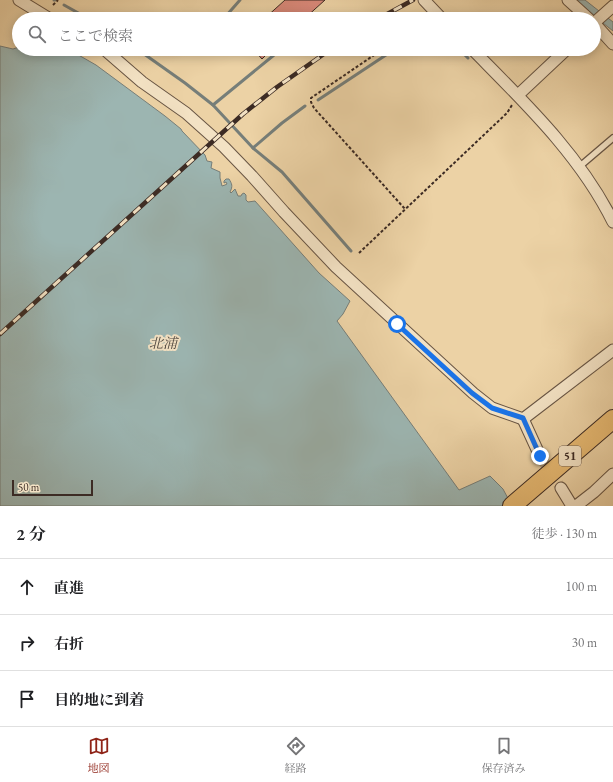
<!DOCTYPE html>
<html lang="ja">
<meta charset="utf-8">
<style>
:root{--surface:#fff;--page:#f2f2f2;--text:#202124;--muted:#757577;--line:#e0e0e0;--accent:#8f2418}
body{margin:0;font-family:"EB Garamond","Noto Serif JP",serif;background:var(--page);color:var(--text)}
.scale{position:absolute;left:12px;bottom:10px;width:81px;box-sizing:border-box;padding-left:4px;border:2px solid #3c2b24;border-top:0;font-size:11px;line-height:14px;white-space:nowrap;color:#3c2b24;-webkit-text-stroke:3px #f3e2c4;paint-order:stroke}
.stop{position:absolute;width:12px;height:12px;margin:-9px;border:3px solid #1a73e8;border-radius:50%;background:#fff}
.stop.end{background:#1a73e8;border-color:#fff;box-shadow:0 1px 4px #0008}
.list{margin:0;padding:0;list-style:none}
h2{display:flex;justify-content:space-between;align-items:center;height:52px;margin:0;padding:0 16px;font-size:17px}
h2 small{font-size:13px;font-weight:400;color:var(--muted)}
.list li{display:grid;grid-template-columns:26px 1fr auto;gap:12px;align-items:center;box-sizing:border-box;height:56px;padding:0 16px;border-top:1px solid var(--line)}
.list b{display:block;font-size:15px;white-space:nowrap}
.list em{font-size:13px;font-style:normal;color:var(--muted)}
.icon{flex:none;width:22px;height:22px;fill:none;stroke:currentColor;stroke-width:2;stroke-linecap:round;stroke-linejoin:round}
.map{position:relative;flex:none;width:613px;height:506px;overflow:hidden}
.search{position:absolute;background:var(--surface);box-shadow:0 2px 10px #0003;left:12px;right:12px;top:12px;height:44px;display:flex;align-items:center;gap:10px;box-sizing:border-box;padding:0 14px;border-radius:22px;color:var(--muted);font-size:15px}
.sheet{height:220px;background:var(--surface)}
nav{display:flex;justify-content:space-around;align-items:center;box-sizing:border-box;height:56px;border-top:1px solid var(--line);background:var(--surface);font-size:11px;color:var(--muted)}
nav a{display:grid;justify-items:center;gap:2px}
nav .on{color:var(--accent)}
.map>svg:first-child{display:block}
.water{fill:#9cb5b1;stroke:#767e79}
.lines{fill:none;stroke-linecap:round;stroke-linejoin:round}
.stream{stroke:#767e79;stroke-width:3}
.building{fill:#da897a;stroke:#3c2b24}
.minor-tunnel{stroke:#c9b18b;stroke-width:11;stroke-dasharray:11 5.5;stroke-linecap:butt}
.service-casing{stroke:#685544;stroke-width:8}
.minor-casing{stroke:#685544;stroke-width:13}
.trunk-casing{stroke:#3c2b24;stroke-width:20}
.path{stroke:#3c2b24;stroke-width:2;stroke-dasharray:3 2;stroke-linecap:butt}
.service{stroke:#f3e2c4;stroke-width:5.5}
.minor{stroke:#f3e2c4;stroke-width:11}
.trunk{stroke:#e6b972;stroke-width:18}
.rail-casing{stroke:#3c2b24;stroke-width:4.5}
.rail{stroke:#f3e2c4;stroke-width:3;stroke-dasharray:9;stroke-linecap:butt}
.route{stroke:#1a73e8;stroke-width:5}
.labels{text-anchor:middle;stroke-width:4;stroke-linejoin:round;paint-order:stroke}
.shield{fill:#f3e2c4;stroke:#736254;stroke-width:1}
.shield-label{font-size:12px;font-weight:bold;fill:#3c2b24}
.water-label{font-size:14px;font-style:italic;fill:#4f4740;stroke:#f3e2c4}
</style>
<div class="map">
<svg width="613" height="506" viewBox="0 0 613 506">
<rect width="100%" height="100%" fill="#ecd2a5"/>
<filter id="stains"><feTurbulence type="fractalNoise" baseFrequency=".005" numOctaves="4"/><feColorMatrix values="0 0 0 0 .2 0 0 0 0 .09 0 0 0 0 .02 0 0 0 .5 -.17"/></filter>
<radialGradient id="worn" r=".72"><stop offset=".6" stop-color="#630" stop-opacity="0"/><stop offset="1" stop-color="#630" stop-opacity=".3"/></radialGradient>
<!-- water -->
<g class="water">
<path d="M574 0H585L613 22V31Z"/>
<path d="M0 46 13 49 19 47V49H68L96 65 165 116 181 129 182 131 205 155 207 161 212 162 211 168 220 172V178L222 186 225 185 227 184 226 182 224 183V181L226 179H229C232 184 233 186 230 192L231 193 235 189 238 196H241L242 194 244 193 246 195V200L248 202 255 201 319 273 350 301 343 314 337 321 459 490 490 476 503 489 512 506H0Z"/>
</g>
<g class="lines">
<!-- stream -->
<g class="stream">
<path d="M54 0H55"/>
<path d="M64 5 89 19"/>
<path d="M230 19 226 16 240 0"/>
<path d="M137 49 185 83 213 105 253 148 282 172 351 251"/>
<path d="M459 49 468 58"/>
<path d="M318 100 395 49"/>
<path d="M213 105 274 55 267 49"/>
<path d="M253 148 282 123 305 106"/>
</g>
</g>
<!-- building -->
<g class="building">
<path d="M285 0H325L304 19H264Z"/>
<path d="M253 49H272L262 59Z"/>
</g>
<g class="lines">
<!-- minor-tunnel -->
<path class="minor-tunnel" d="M540 456 561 488"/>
<defs>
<path id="service" d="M579 167 613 138"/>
<g id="minor">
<path d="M19 0 50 19"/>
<path d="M424 0 442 19"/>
<path d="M568 0 589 19"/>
<path d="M594 23 613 44"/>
<path d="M594 23 613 6"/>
<path d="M104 49 142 82 186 113 224 147 252 176 284 212 336 267 473 393 492 408 523 419 613 350"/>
<path d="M472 49C524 102 580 155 613 222"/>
<path d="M518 95 567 49"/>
<path d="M523 419 540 456"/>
<path d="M561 488 572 506"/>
<path d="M576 506 594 492 613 474"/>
</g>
<path id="trunk" d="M512 506 613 419"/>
</defs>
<!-- service casing -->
<use href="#service" class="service-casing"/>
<!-- minor casing -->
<use href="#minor" class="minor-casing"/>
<!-- trunk casing -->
<use href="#trunk" class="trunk-casing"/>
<!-- path -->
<g class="path">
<path d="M53 5 58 0"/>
<path d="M383 49 311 98V102L314 108 405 209"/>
<path d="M359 253 507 113 512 105"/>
</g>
<!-- service -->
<use href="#service" class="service"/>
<!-- minor -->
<use href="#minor" class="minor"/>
<!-- trunk -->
<use href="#trunk" class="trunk"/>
<defs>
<g id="rail">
<path d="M378 19 413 0"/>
<path d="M0 334 243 114 277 87 331 49"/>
</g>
</defs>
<!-- rail casing -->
<use href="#rail" class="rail-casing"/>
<!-- rail -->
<use href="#rail" class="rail"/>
</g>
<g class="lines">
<!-- route -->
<path class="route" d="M397 324 472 393 492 408 523 418 540 456"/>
</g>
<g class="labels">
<!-- shield labels -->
<rect class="shield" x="559" y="446" width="22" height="20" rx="3"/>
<g class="shield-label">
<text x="570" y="460">51</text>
</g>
<!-- water labels -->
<g class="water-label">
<text x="163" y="348">北浦</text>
</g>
</g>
<rect width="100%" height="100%" filter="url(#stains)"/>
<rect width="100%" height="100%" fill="url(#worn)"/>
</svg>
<div class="scale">50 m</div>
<div class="stop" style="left:397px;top:324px"></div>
<div class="stop end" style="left:540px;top:456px"></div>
<div class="search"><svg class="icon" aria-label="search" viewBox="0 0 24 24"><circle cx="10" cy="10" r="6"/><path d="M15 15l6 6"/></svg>ここで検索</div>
</div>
<section class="sheet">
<h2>2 分<small>徒歩 · 130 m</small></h2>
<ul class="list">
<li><svg class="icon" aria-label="ahead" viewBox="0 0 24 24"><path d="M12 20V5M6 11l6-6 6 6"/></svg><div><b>直進</b></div><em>100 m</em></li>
<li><svg class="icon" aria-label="right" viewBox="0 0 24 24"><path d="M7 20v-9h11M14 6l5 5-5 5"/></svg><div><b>右折</b></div><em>30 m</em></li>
<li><svg class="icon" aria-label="arrive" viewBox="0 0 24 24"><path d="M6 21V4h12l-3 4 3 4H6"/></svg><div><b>目的地に到着</b></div></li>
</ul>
</section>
<nav>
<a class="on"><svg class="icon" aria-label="map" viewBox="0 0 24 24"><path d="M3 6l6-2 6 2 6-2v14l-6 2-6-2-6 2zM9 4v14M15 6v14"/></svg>地図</a>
<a><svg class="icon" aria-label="directions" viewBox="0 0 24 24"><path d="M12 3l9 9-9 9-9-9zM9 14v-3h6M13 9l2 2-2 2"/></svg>経路</a>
<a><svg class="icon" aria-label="saved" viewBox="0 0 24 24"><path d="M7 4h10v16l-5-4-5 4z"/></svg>保存済み</a>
</nav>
